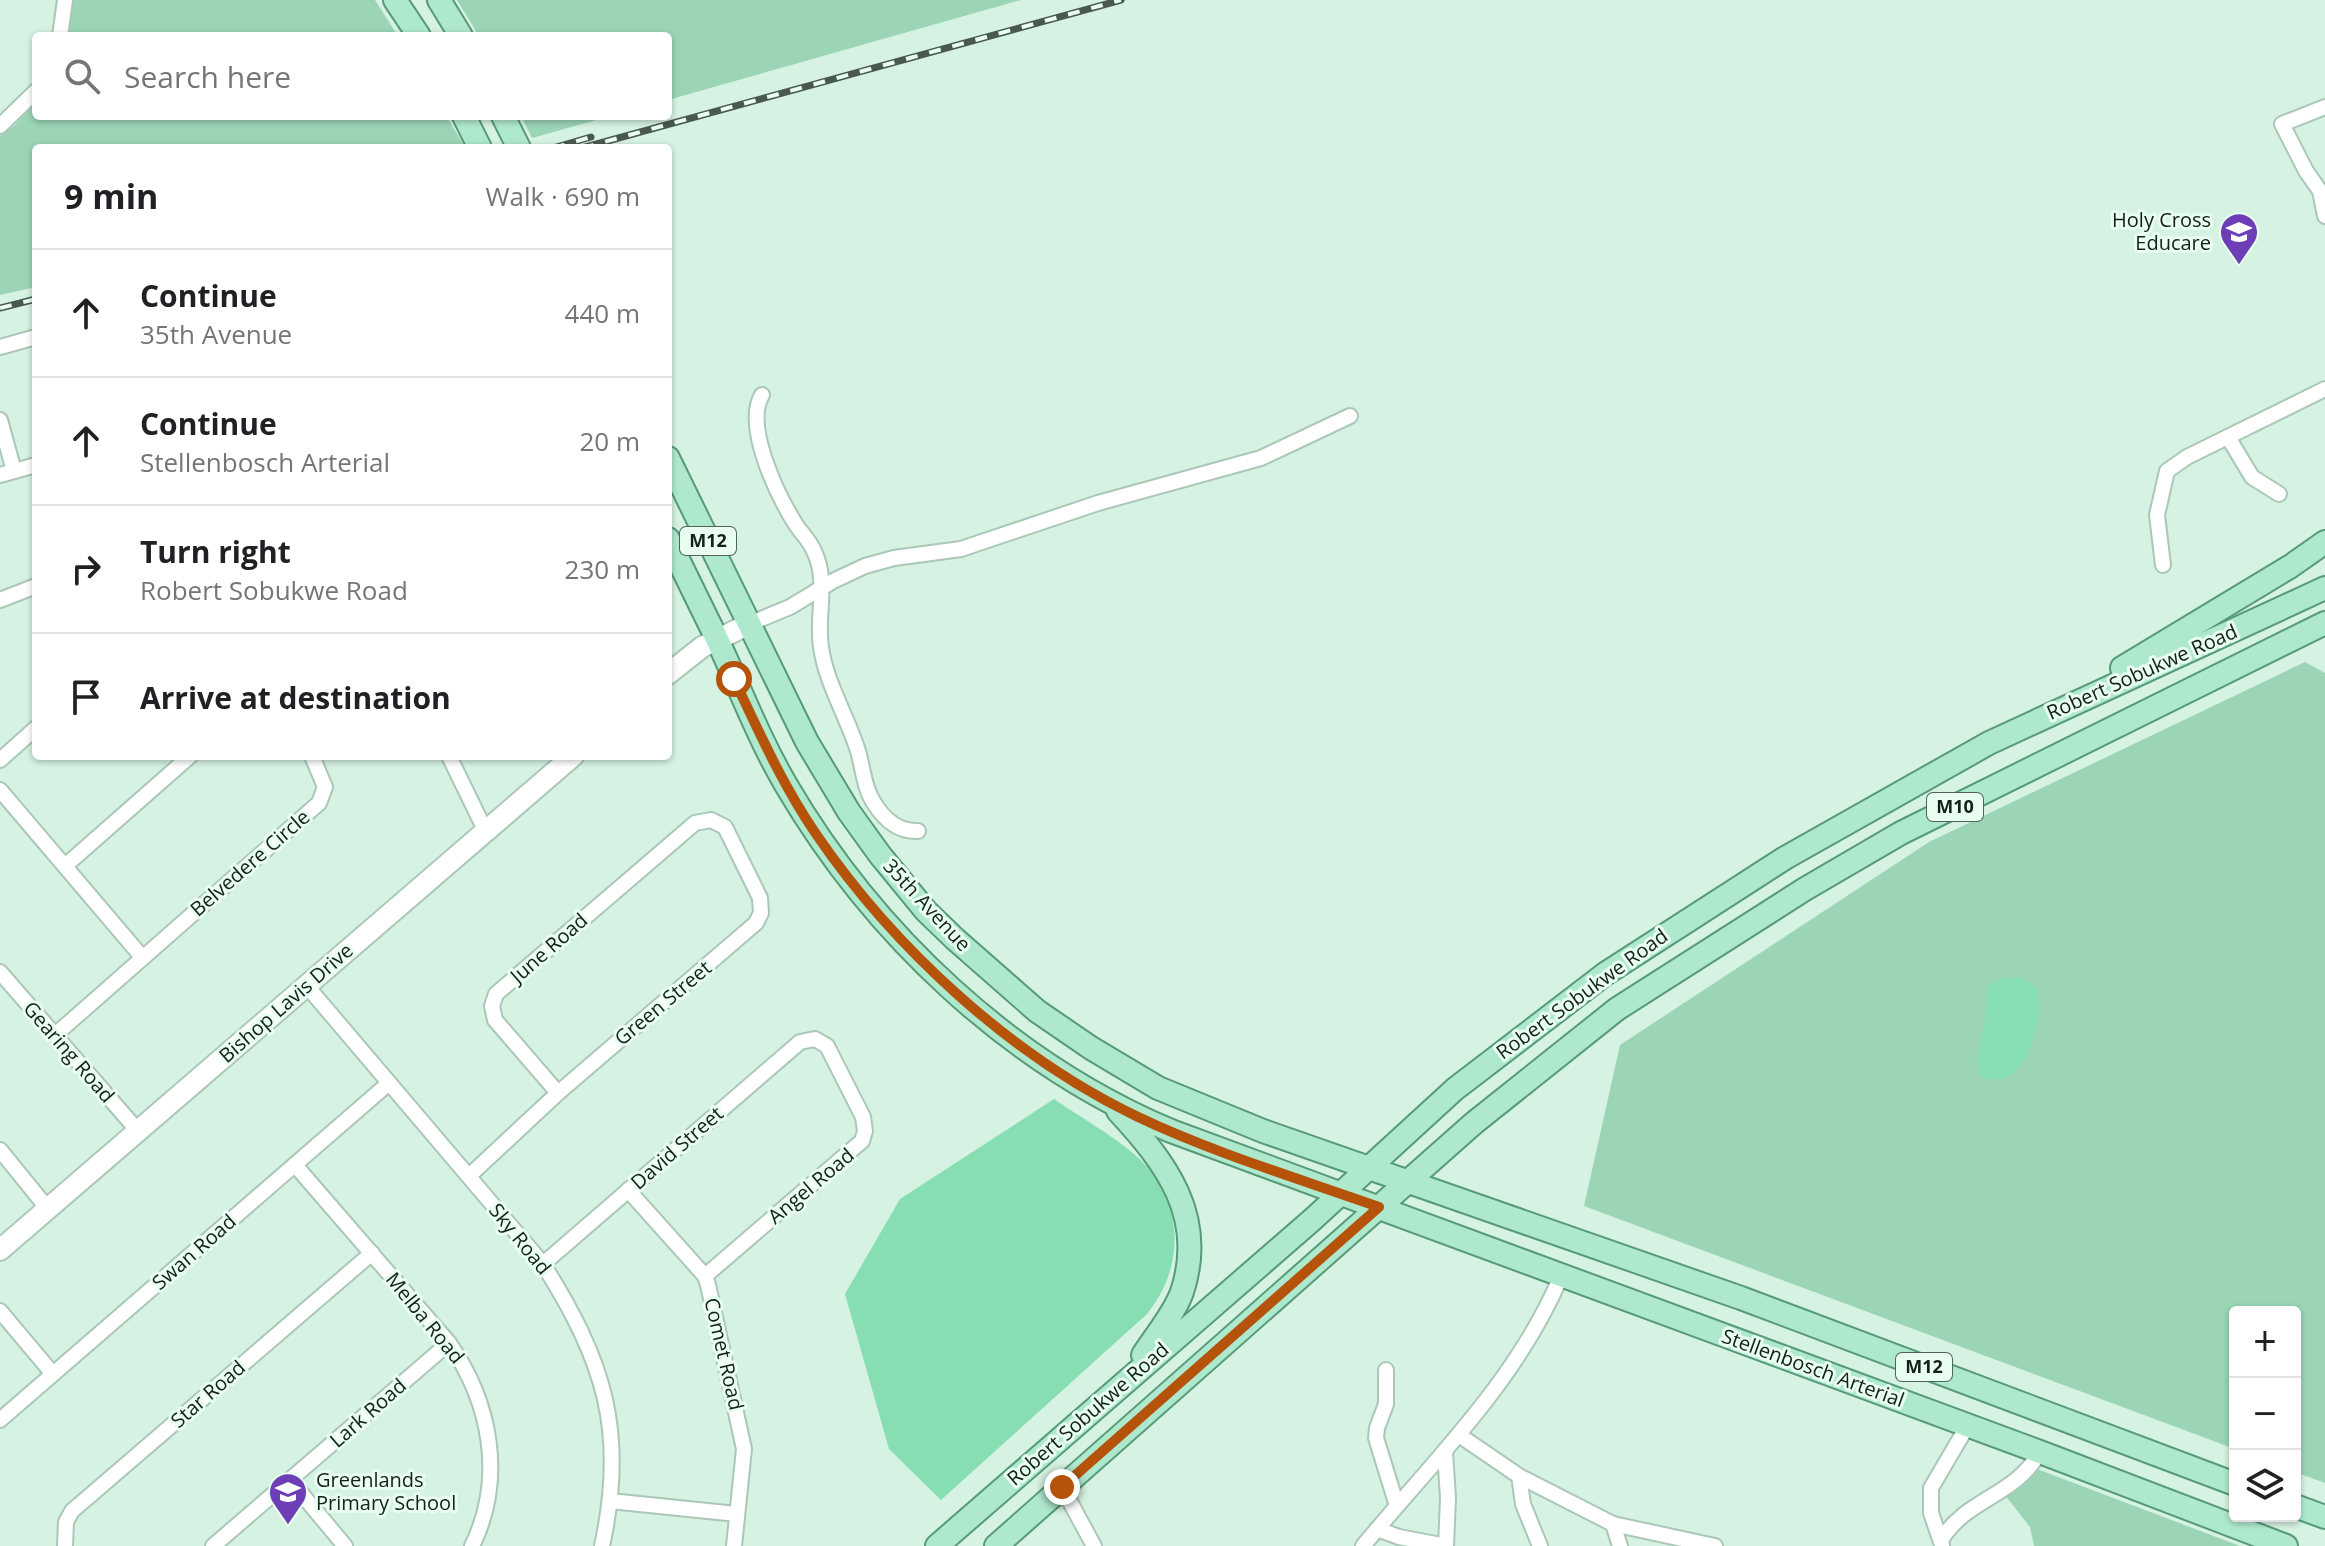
<!DOCTYPE html>
<meta charset="utf-8">
<style>
:root{--surface:#fff;--page:#f6f6f6;--text:#202124;--muted:#757577;--line:#e0e0e0}
body{margin:0;font-family:"Open Sans",sans-serif;background:var(--page);color:var(--text)}
.controls{position:absolute;right:24px;bottom:24px;display:grid;overflow:hidden;border-radius:8px;box-shadow:0 2px 6px #0004}
.controls button{width:72px;height:72px;display:grid;place-items:center;padding:0;border:0;border-bottom:2px solid var(--line);background:var(--surface);color:var(--text);font:40px sans-serif}
.stop{position:absolute;width:24px;height:24px;margin:-18px;border:6px solid #b45309;border-radius:50%;background:#fff}
.stop.end{background:#b45309;border-color:#fff;box-shadow:0 2px 8px #0008}
.list{margin:0;padding:0;list-style:none}
h2{display:flex;justify-content:space-between;align-items:center;height:104px;margin:0;padding:0 32px;font-size:34px}
h2 small{font-size:26px;font-weight:400;color:var(--muted)}
.list li{display:grid;grid-template-columns:52px 1fr auto;gap:24px;align-items:center;box-sizing:border-box;height:128px;padding:0 32px;border-top:2px solid var(--line)}
.list b{display:block;font-size:30px;white-space:nowrap}
.list p{margin:0;font-size:26px;white-space:nowrap;color:var(--muted)}
.list em{font-size:26px;font-style:normal;color:var(--muted)}
.icon{flex:none;width:44px;height:44px;fill:none;stroke:currentColor;stroke-width:2;stroke-linecap:round;stroke-linejoin:round}
.map{position:relative;flex:none;width:2325px;height:1546px;overflow:hidden}
.search{position:absolute;background:var(--surface);box-shadow:0 2px 6px #0004;left:32px;top:32px;width:640px;height:88px;display:flex;align-items:center;gap:20px;box-sizing:border-box;padding:0 28px;border-radius:8px;color:var(--muted);font-size:30px}
.panel{position:absolute;background:var(--surface);box-shadow:0 2px 6px #0004;left:32px;top:144px;width:640px;height:616px;border-radius:8px}
.map>svg:first-child{display:block}
.green{fill:#9bd5b6}
.water{fill:#87deb2}
.lines{fill:none;stroke-linecap:round;stroke-linejoin:round}
.street-casing{stroke:#abc7b7;stroke-width:18}
.secondary-casing{stroke:#abc7b7;stroke-width:24}
.primary-casing{stroke:#569a78;stroke-width:26}
.street{stroke:#fff;stroke-width:14}
.secondary{stroke:#fff;stroke-width:20}
.primary{stroke:#afe9cd;stroke-width:22}
.rail-casing{stroke:#495950;stroke-width:7}
.rail{stroke:#e7fef1;stroke-width:4;stroke-dasharray:12;stroke-linecap:butt}
.route{stroke:#b45309;stroke-width:10}
.labels{text-anchor:middle;stroke-width:6;stroke-linejoin:round;paint-order:stroke}
.shield{fill:#e7fef1;stroke:#54635a;stroke-width:2}
.shield-label{font-size:18px;font-weight:bold;fill:#15201a}
.poi-label{font-size:20px;fill:#15201a;stroke:#e7fef1;text-anchor:end}
.street-label{font-size:20px;fill:#15201a;stroke:#e7fef1}
</style>
<div class="map">
<svg width="2325" height="1546" viewBox="0 0 2325 1546">
<rect width="100%" height="100%" fill="#d5f2e2"/>
<!-- green -->
<g class="green">
<path d="M72 0H375L398 36H67Z"/>
<path d="M457 0H1021L668 100V36H479Z"/>
<path d="M36 101V116H446L464 145 462 148H36V287L0 295V136L15 125Z"/>
<path d="M521 116H611L532 138Z"/>
<path d="M2305 662 2325 673V1483L2295 1472V1312H2235V1449L1584 1206 1620 1045 1929 842Z"/>
<path d="M2037 1469 2240 1546H2034L2030 1527 2005 1495Z"/>
</g>
<!-- water -->
<g class="water">
<path d="M2006 977 2023 978 2036 988C2047 1018 2024 1098 1981 1076L1977 1064 1986 1014 1987 987Z"/>
<path d="M1054 1099C1080 1117 1111 1134 1135 1155 1184 1197 1187 1265 1147 1314L941 1500 889 1449 845 1294 900 1199Z"/>
</g>
<g class="lines">
<defs>
<g id="street">
<path d="M60 36 65 0"/>
<path d="M2325 107 2282 124 2306 171 2320 191 2325 216"/>
<path d="M0 126 36 91"/>
<path d="M0 347 36 337"/>
<path d="M762 395C744 425 776 492 793 520 799 531 809 539 814 551 829 582 816 615 821 647 826 683 847 716 858 751 863 768 864 788 874 803 884 819 898 832 918 831"/>
<path d="M0 420 14 471"/>
<path d="M2228 437 2252 477 2279 494"/>
<path d="M0 475 36 465"/>
<path d="M2163 565 2157 515 2167 471 2187 457 2325 389"/>
<path d="M0 600 36 586"/>
<path d="M749 624 790 607 833 581 865 566 894 558 961 549 1098 503 1261 458 1350 416"/>
<path d="M449 756 486 832"/>
<path d="M0 760 36 728"/>
<path d="M0 790 142 957"/>
<path d="M65 866 190 756"/>
<path d="M0 972 138 1131"/>
<path d="M306 985 543 1264C604 1361 627 1431 602 1546"/>
<path d="M55 1035 319 803 325 787 312 756"/>
<path d="M0 1150 48 1209"/>
<path d="M295 1165 449 1343C491 1403 505 1479 472 1546"/>
<path d="M469 1176 558 1093 756 923 761 913 760 898 725 827 711 820 695 823 496 994 492 1006 495 1020 558 1093"/>
<path d="M628 1190 705 1276 708 1285 744 1449 734 1546"/>
<path d="M543 1264 800 1042 815 1039 827 1046 863 1117 865 1131 862 1141 705 1276"/>
<path d="M0 1311 53 1374"/>
<path d="M1386 1370V1404L1377 1428 1376 1438 1397 1506"/>
<path d="M0 1420 389 1083"/>
<path d="M1459 1435 1519 1476 1613 1524 1715 1546"/>
<path d="M1445 1452 1448 1498 1446 1546"/>
<path d="M1519 1476 1523 1504 1540 1546"/>
<path d="M290 1480 345 1546"/>
<path d="M1062 1487 1094 1546"/>
<path d="M610 1501 737 1514"/>
<path d="M1613 1524 1620 1546"/>
<path d="M1377 1529 1399 1537 1446 1546"/>
<path d="M1941 1540C1968 1497 2013 1498 2040 1452"/>
<path d="M1942 1545 1931 1513V1488L1968 1425"/>
<path d="M65 1546 66 1522 72 1511 372 1253"/>
<path d="M213 1546 449 1343"/>
<path d="M1363 1546C1434 1460 1517 1381 1561 1276"/>
</g>
<g id="secondary">
<path d="M668 674 702 647 749 624"/>
<path d="M0 1250 573 756"/>
</g>
<g id="primary">
<path d="M395 0 419 36"/>
<path d="M439 0 461 36"/>
<path d="M464 116 480 148"/>
<path d="M503 116 519 148"/>
<path d="M668 458 807 742 849 812 880 855 926 911 955 939 1037 1011 1091 1048 1158 1088 1263 1131 1741 1298 2235 1484"/>
<path d="M668 539C684 572 700 604 716 637 739 686 758 737 786 785 874 935 1010 1063 1171 1131L2040 1452 2286 1546"/>
<path d="M2122 668 2291 566 2325 542"/>
<path d="M1118 1111C1166 1163 1207 1216 1182 1292 1174 1314 1156 1335 1143 1355"/>
<path d="M2295 1506 2325 1517"/>
<path d="M937 1546 1312 1220 1455 1089 1605 974 1785 858 1989 743 2325 588"/>
<path d="M996 1546 1474 1123 1617 1009 1805 889 1901 833 2325 623"/>
</g>
</defs>
<!-- street casing -->
<use href="#street" class="street-casing"/>
<!-- secondary casing -->
<use href="#secondary" class="secondary-casing"/>
<!-- primary casing -->
<use href="#primary" class="primary-casing"/>
<!-- street -->
<use href="#street" class="street"/>
<!-- secondary -->
<use href="#secondary" class="secondary"/>
<!-- primary -->
<use href="#primary" class="primary"/>
<defs>
<g id="rail">
<path d="M553 148 591 137"/>
<path d="M582 148 1121 0"/>
<path d="M0 308 36 299"/>
</g>
</defs>
<!-- rail casing -->
<use href="#rail" class="rail-casing"/>
<!-- rail -->
<use href="#rail" class="rail"/>
</g>
<g class="lines">
<!-- route -->
<path class="route" d="M734 679C759 732 783 786 816 834 894 948 1011 1056 1136 1116 1211 1152 1300 1179 1379 1207L1062 1487"/>
</g>
<!-- icons -->
<defs>
<symbol id="school-pin" viewBox="-11 -11 22 30"><path d="M0 17L-7.5 6A9.5 9.5 0 1 1 7.5 6Z" fill="#6d3eb5" stroke="#e7fef1"/><path d="M0-5L7-2L0 1L-7-2ZM-4 1L0 2.5L4 1V4Q0 6-4 4Z" fill="#fff"/></symbol>
</defs>
<g fill-rule="evenodd">
<use href="#school-pin" x="2217" y="210" width="44" height="60"/>
<use href="#school-pin" x="266" y="1470" width="44" height="60"/>
</g>
<g class="labels">
<!-- shield labels -->
<g class="shield">
<rect x="680" y="527" width="56" height="28" rx="6"/>
<rect x="1927" y="793" width="56" height="28" rx="6"/>
<rect x="1896" y="1353" width="56" height="28" rx="6"/>
</g>
<g class="shield-label">
<text x="708" y="547">M12</text>
<text x="1955" y="813">M10</text>
<text x="1924" y="1373">M12</text>
</g>
<!-- poi labels -->
<g class="poi-label">
<text x="2211" y="227">Holy Cross<tspan x="2211" dy="23">Educare</tspan></text>
<text x="316" y="1487" text-anchor="start">Greenlands<tspan x="316" dy="23">Primary School</tspan></text>
</g>
<!-- street labels -->
<g class="street-label">
<text transform="translate(2142 672) rotate(-24)" y="7">Robert Sobukwe Road</text>
<text transform="translate(250 863) rotate(-41)" y="7">Belvedere Circle</text>
<text transform="translate(927 905) rotate(47)" y="7">35th Avenue</text>
<text transform="translate(549 948) rotate(-41)" y="7">June Road</text>
<text transform="translate(1582 994) rotate(-36)" y="7">Robert Sobukwe Road</text>
<text transform="translate(286 1003) rotate(-41)" y="7">Bishop Lavis Drive</text>
<text transform="translate(663 1003) rotate(-40)" y="7">Green Street</text>
<text transform="translate(69 1052) rotate(49)" y="7">Gearing Road</text>
<text transform="translate(677 1148) rotate(-41)" y="7">David Street</text>
<text transform="translate(811 1186) rotate(-40)" y="7">Angel Road</text>
<text transform="translate(520 1239) rotate(51)" y="7">Sky Road</text>
<text transform="translate(194 1252) rotate(-41)" y="7">Swan Road</text>
<text transform="translate(425 1318) rotate(51)" y="7">Melba Road</text>
<text transform="translate(724 1354) rotate(77)" y="7">Comet Road</text>
<text transform="translate(1813 1368) rotate(20)" y="7">Stellenbosch Arterial</text>
<text transform="translate(208 1394) rotate(-41)" y="7">Star Road</text>
<text transform="translate(368 1413) rotate(-41)" y="7">Lark Road</text>
<text transform="translate(1088 1414) rotate(-41)" y="7">Robert Sobukwe Road</text>
</g>
</g>
</svg>
<div class="controls">
<button>+</button>
<button>−</button>
<button><svg class="icon" aria-label="layers" viewBox="0 0 24 24"><path d="M12 4l9 5-9 5-9-5zM3 14l9 5 9-5"/></svg></button>
</div>
<div class="stop" style="left:734px;top:679px"></div>
<div class="stop end" style="left:1062px;top:1487px"></div>
<div class="search"><svg class="icon" aria-label="search" viewBox="0 0 24 24"><circle cx="10" cy="10" r="6"/><path d="M15 15l6 6"/></svg>Search here</div>
<section class="panel">
<h2>9 min<small>Walk · 690 m</small></h2>
<ul class="list">
<li><svg class="icon" aria-label="ahead" viewBox="0 0 24 24"><path d="M12 20V5M6 11l6-6 6 6"/></svg><div><b>Continue</b><p>35th Avenue</p></div><em>440 m</em></li>
<li><svg class="icon" aria-label="ahead" viewBox="0 0 24 24"><path d="M12 20V5M6 11l6-6 6 6"/></svg><div><b>Continue</b><p>Stellenbosch Arterial</p></div><em>20 m</em></li>
<li><svg class="icon" aria-label="right" viewBox="0 0 24 24"><path d="M7 20v-9h11M14 6l5 5-5 5"/></svg><div><b>Turn right</b><p>Robert Sobukwe Road</p></div><em>230 m</em></li>
<li><svg class="icon" aria-label="arrive" viewBox="0 0 24 24"><path d="M6 21V4h12l-3 4 3 4H6"/></svg><div><b>Arrive at destination</b></div></li>
</ul>
</section>
</div>
